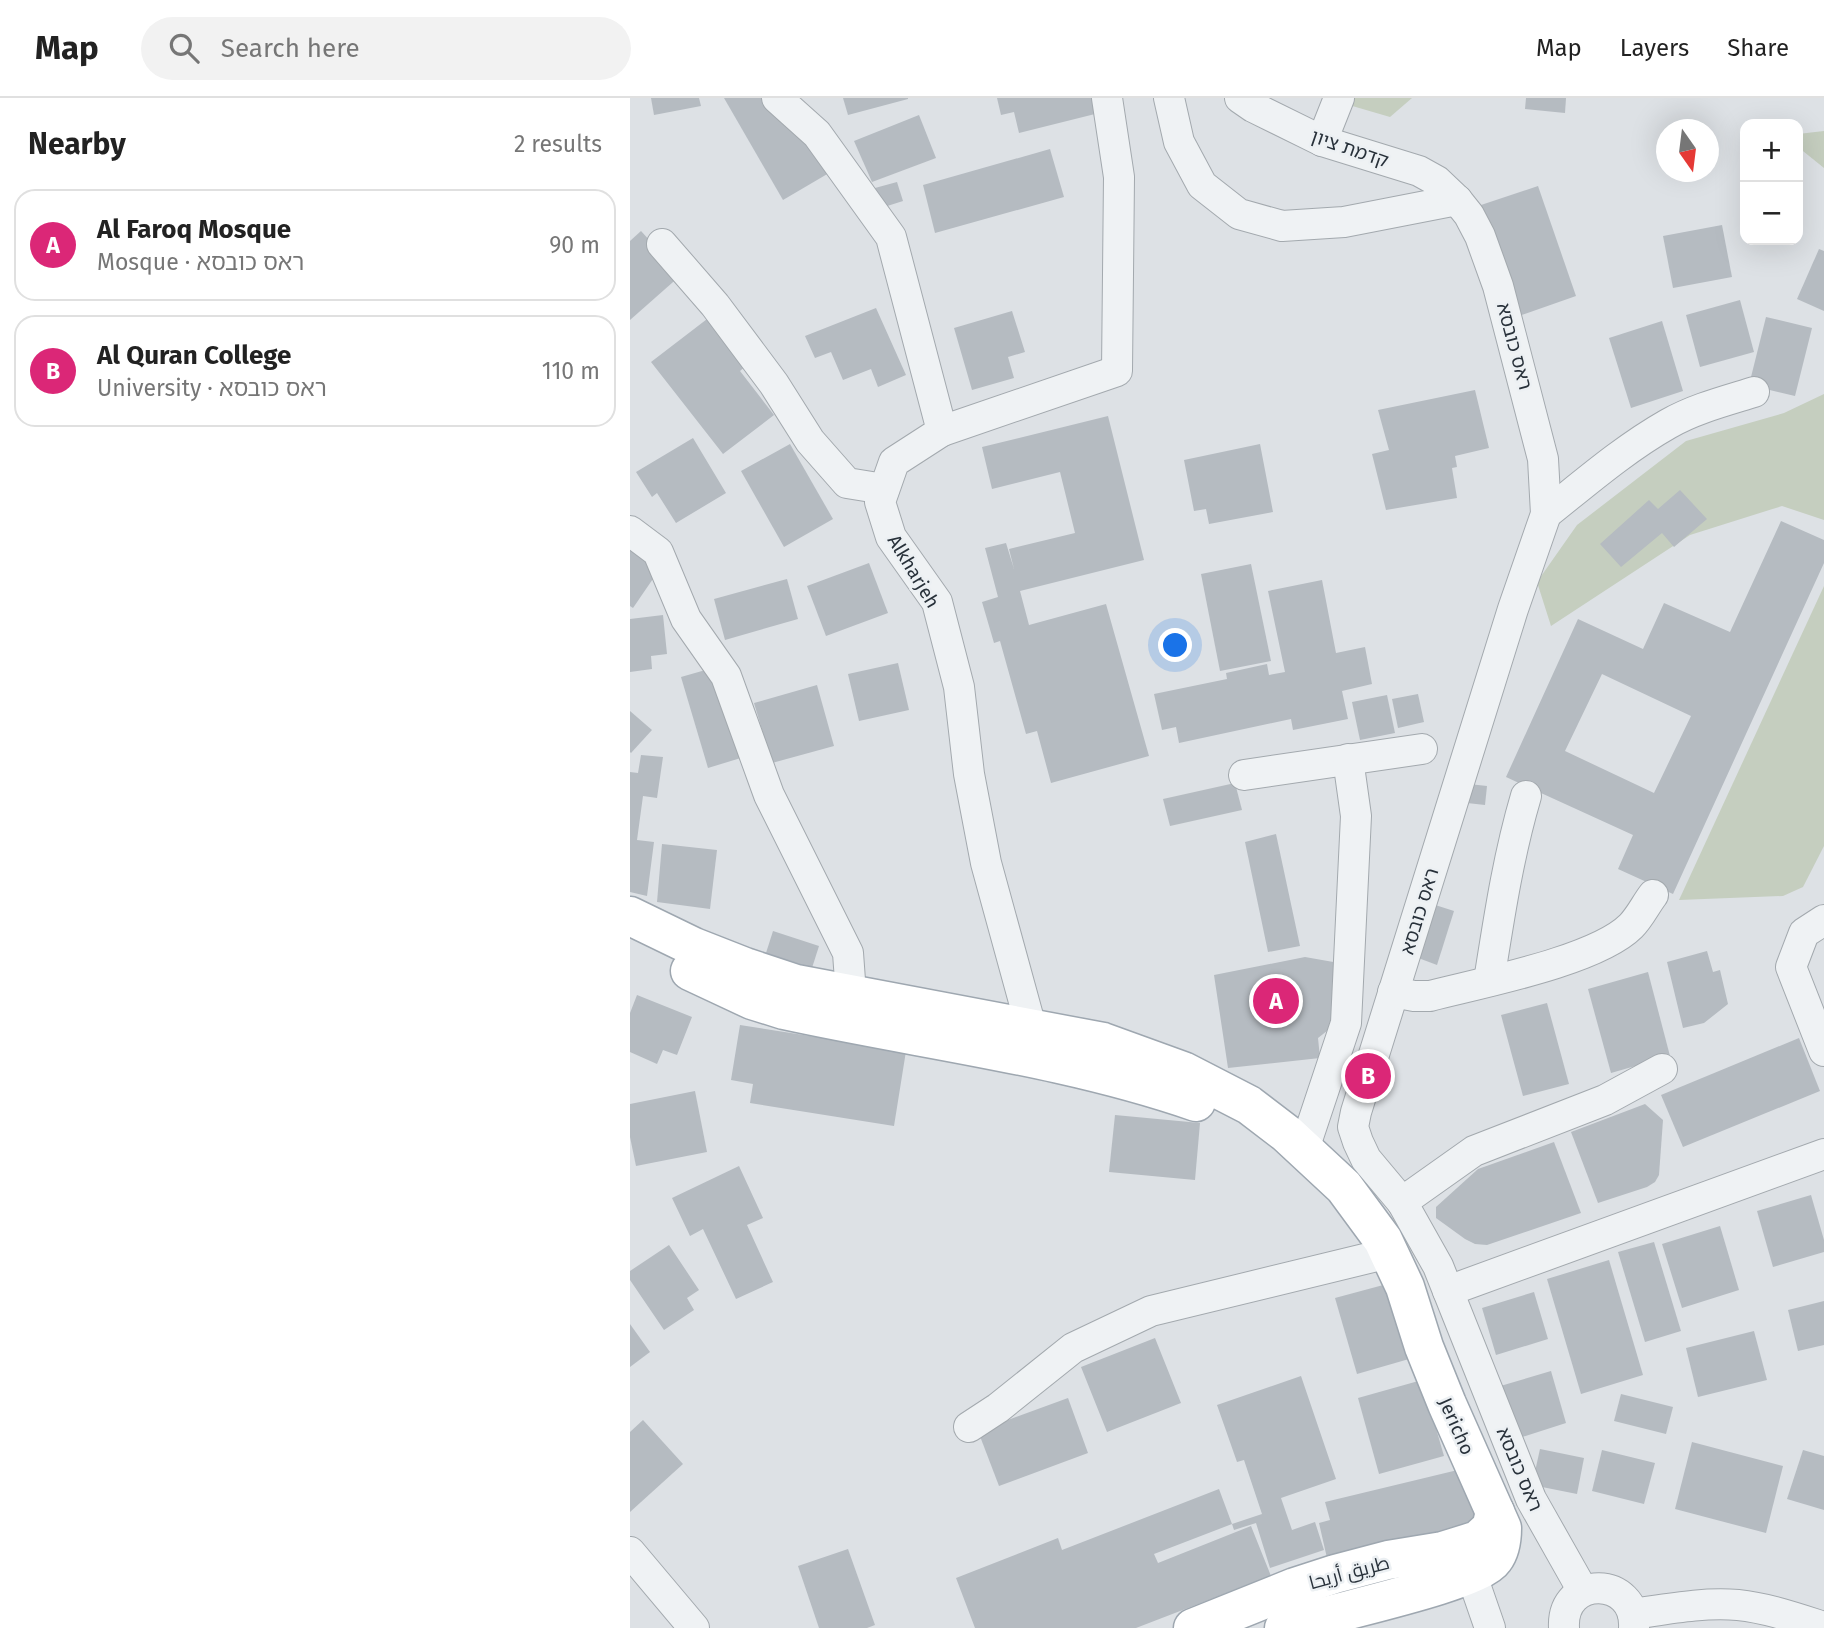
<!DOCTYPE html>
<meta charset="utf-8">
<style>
:root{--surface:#fff;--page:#f2f2f2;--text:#222;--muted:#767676;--line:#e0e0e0;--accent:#db2777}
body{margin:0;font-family:"Fira Sans",Cairo,"Noto Sans Hebrew",sans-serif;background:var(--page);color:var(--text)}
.controls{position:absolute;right:21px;top:21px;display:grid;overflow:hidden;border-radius:14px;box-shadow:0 7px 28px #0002}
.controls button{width:63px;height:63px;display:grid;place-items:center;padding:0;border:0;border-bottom:2px solid var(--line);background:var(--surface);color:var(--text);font:35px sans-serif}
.compass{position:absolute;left:1026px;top:21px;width:63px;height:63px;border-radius:50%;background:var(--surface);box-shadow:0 7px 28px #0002;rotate:166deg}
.you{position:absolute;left:546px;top:548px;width:24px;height:24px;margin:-18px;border:5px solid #fff;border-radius:50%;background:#1a73e8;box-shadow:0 0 0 10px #1a73e833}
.badge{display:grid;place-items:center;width:46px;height:46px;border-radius:50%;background:var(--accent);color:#fff;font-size:23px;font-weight:700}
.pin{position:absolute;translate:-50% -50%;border:4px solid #fff;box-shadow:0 2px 7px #0006}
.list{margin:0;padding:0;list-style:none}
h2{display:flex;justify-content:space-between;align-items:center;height:91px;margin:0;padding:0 28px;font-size:30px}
h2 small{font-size:23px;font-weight:400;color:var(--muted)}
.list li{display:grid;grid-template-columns:46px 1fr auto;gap:21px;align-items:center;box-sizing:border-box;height:112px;margin:0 14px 14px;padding:0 14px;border:2px solid var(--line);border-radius:21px}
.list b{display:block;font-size:26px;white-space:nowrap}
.list p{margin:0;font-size:23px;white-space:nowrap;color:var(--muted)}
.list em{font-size:23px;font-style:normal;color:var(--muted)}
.icon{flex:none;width:38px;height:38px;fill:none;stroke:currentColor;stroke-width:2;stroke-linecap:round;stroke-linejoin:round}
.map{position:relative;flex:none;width:1194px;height:1530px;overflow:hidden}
header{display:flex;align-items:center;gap:42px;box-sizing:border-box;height:98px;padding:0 35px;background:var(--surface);border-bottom:2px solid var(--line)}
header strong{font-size:33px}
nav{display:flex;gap:38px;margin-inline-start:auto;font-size:24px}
.search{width:490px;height:63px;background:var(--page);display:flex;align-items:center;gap:18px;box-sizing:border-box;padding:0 24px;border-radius:38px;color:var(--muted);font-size:26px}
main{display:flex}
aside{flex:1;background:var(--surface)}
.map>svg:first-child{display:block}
.green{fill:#c5cebf}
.building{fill:#b5bbc1;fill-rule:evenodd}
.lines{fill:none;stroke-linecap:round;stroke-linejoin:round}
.minor-casing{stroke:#a3a9ae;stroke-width:32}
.major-casing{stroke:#9ea7b0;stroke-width:41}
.minor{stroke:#eff2f4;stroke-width:30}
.major{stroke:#fff;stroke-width:38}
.labels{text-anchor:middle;stroke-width:5;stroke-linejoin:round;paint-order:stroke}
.street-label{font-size:19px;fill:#28313a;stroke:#ecf0f3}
</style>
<header>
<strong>Map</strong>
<div class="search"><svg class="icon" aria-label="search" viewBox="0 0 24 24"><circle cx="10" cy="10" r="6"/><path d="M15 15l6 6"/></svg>Search here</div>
<nav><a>Map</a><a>Layers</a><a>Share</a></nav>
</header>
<main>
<aside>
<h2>Nearby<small>2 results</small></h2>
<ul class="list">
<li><span class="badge">A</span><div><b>Al Faroq Mosque</b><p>Mosque · ראס כובסא</p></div><em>90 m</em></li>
<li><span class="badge">B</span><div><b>Al Quran College</b><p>University · ראס כובסא</p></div><em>110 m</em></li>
</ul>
</aside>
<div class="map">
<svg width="1194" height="1530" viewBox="0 0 1194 1530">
<rect width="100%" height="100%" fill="#dde1e5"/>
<!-- green -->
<g class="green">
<path d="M695 0H782L760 19Z"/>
<path d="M1194 33V70L1168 49V36Z"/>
<path d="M1194 296V422L1152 408 1060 437 921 528 907 484 947 427 1056 343 1154 315Z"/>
<path d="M1194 488V748L1173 789 1153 798 1049 802Z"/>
</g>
<!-- building -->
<g class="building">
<path d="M21 0H69L71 8 24 17Z"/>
<path d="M94 0H151L199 75 153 102Z"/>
<path d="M213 0H278V1L218 17Z"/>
<path d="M367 0H466L469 15 389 35 384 14 371 17Z"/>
<path d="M896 0H936L935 15 895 11Z"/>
<path d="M289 17 306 60 242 84 224 43Z"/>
<path d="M420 51 434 99 305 135 293 87Z"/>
<path d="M267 84 273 103 251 110 245 90Z"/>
<path d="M908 88 946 198 886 219 848 108Z"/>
<path d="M1092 127 1102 179 1043 190 1033 138Z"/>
<path d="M11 133 51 177 0 222V143Z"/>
<path d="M1189 151 1194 153V213L1167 201Z"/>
<path d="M1110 202 1124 254 1070 269 1056 217Z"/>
<path d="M246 210 276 277 248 289 241 271 213 282 201 254 185 260 175 238Z"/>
<path d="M382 213 395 254 378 259 384 280 342 292 324 230Z"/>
<path d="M81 218 118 266 110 273 144 317 93 356 21 264Z"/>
<path d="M1136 219 1182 230 1165 298 1119 287Z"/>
<path d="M1032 223 1053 293 1001 310 979 240Z"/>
<path d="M845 292 859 350 825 358 827 369 822 370 827 400 756 412 742 356 759 352 748 312Z"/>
<path d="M478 318 514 462 390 493 399 527 476 506 519 658 421 685 407 633 396 636 370 543 364 545 352 504 368 499 355 450 376 445 384 471 379 451 445 435 430 374 362 391 352 349Z"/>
<path d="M63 340 96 395 46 425 27 395 22 399 6 374Z"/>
<path d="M160 346 203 421 154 449 111 373Z"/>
<path d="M630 346 643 414 579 426 576 411 564 413 554 362Z"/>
<path d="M1050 392 1077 421 1044 449 1032 435 991 469 970 446 1019 402 1028 411Z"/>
<path d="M1151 423 1194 442V465L1043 796 988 771 1003 737 876 679 948 521 1013 551 1034 505 1100 534ZM972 576 1061 618 1024 695 935 653Z"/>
<path d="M0 452 29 472 3 510 0 508Z"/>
<path d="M239 465 258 515 196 538 177 488Z"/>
<path d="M621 466 641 563 590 573 571 476Z"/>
<path d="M157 481 168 521 95 542 84 501Z"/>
<path d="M692 482 706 555 735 549 742 586 712 593 718 621 663 632 661 621 549 645 546 629 532 632 524 596 597 581 596 575 637 566 639 577 655 574 638 493Z"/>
<path d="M33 517 37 556 21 558 22 571 0 574V521Z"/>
<path d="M268 565 279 612 229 623 218 576Z"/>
<path d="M86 569 114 659 78 670 51 579Z"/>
<path d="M187 587 204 648 142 665 124 605Z"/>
<path d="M788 596 794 624 768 630 762 601Z"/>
<path d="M757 597 765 635 730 642 722 604Z"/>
<path d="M0 613 22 632 1 655 0 654Z"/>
<path d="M11 657 33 659 27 700 13 698 7 742 24 744 17 798 0 794V674L8 675Z"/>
<path d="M605 685 612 712 540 728 533 701Z"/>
<path d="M839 686 857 688 855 707 837 705Z"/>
<path d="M646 736 670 848 638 854 615 744Z"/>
<path d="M32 746 87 752 80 811 27 804Z"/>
<path d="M799 805 824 813 807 867 783 858Z"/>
<path d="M143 833 189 848 182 870 136 855Z"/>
<path d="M1077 853 1083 874 1090 872 1098 906 1074 925 1053 930 1037 864Z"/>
<path d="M675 859 709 865 702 929 688 940 690 960 598 970 584 877Z"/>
<path d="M1018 874 1040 958 981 975 958 891Z"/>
<path d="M7 897 62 919 47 957 33 952 27 966 0 954V915Z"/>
<path d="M917 905 939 986 893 998 871 917Z"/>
<path d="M110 927 276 953 264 1028 120 1005 123 986 101 982Z"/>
<path d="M1169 940 1190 993 1053 1049 1031 997Z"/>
<path d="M65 993 77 1054 6 1068 0 1039V1006Z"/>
<path d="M1015 1006 1033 1022 1029 1077 1025 1084 1017 1089 968 1105 941 1034Z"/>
<path d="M485 1017 570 1025 565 1082 479 1074Z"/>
<path d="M924 1044 951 1115 857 1147 845 1146 835 1141 806 1120V1109L848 1071Z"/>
<path d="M109 1068 133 1120 117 1127 143 1184 106 1201 73 1131 60 1138 42 1100Z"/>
<path d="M1181 1097 1194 1142V1154L1143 1169 1127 1113Z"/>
<path d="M1090 1128 1109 1192 1052 1210 1032 1146Z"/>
<path d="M1024 1144 1051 1233 1015 1244 988 1154Z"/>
<path d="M39 1147 69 1192 57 1200 64 1212 34 1232 0 1182V1173Z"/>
<path d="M979 1162 1013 1277 951 1296 917 1181Z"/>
<path d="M757 1186 779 1261 727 1276 705 1200Z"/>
<path d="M904 1194 918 1241 866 1257 852 1210Z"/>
<path d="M1194 1203V1247L1168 1253 1158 1212Z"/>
<path d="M0 1226 20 1254 0 1269Z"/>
<path d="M1124 1233 1137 1282 1068 1299 1056 1250Z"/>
<path d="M525 1240 551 1305 477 1334 451 1269Z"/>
<path d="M921 1273 936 1325 883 1342 867 1289Z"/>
<path d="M671 1278 706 1381 651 1400 662 1432 685 1424 694 1452 640 1470 626 1425 604 1432 602 1426 524 1456 528 1465 621 1428 641 1478 506 1530H345L326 1480 428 1440 432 1452 589 1391 602 1426 632 1416 614 1362 607 1364 587 1307Z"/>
<path d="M792 1282 814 1358 749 1376 728 1300Z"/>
<path d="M991 1296 1043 1309 1036 1336 984 1323Z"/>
<path d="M438 1300 458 1355 369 1388 348 1333Z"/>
<path d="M13 1322 53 1366 0 1414V1334Z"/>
<path d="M1062 1344 1153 1368 1136 1435 1045 1411Z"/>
<path d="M910 1351 954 1360 947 1396 902 1387Z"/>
<path d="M972 1352 1025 1365 1014 1406 962 1393Z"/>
<path d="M1173 1352 1194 1358V1412L1157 1401Z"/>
<path d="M836 1370 849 1424 697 1460 689 1425 700 1422 695 1404Z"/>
<path d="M218 1451 245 1527 237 1530H189L168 1468Z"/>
</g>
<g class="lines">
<defs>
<g id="minor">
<path d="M147 0 187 36 261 139 312 333 264 364 250 404 261 439 307 504 329 589 339 676 356 765 401 929"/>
<path d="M539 0 549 44 572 87 609 116 652 128 714 124 827 102"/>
<path d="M610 0 623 9 692 43 789 73 807 83 827 102 839 117 850 138 868 188 913 361 916 416 883 511 726 1014 723 1029 728 1044 736 1061 772 1104 808 1168 901 1401 953 1493"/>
<path d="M692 43 709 0"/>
<path d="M32 146 85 207 144 286 180 343 217 385 254 391"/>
<path d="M312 333 487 273 489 79 477 0"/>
<path d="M916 416C955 385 994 351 1038 326 1064 311 1095 303 1124 294"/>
<path d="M0 433 28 454 56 521 96 578 139 697 218 855 221 896 216 916"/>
<path d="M614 677 792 651"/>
<path d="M1194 822 1174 835 1161 869 1194 953"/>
<path d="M859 883C869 820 878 759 896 698"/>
<path d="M763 894 784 898H800C850 885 966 863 1001 828 1010 819 1016 806 1023 797"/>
<path d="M674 1051 716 925 726 718 718 661"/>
<path d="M772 1104 844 1053 975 1002 1032 971"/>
<path d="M818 1193 1194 1056"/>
<path d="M339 1329 368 1310 443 1250 521 1213 759 1155"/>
<path d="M0 1454 64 1530"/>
<path d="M841 1475 860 1530"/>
<path d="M1003 1516C1038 1511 1073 1504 1108 1507 1137 1510 1166 1520 1194 1529"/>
<path d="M934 1530C931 1476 1007 1478 1004 1530"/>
</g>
<g id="major">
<path d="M0 818 64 849 115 869 166 886 473 944 553 973 619 1007 657 1036 714 1089 753 1142 775 1189 794 1249 817 1306 872 1430C872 1441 871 1452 864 1461 847 1486 691 1516 654 1530"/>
<path d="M60 873 122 902 154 912C291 942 433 958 566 1004"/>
<path d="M563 1530 665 1489 705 1476 758 1462 813 1453 848 1442 861 1430 865 1414"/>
</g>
</defs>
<!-- minor casing -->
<use href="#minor" class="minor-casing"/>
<!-- major casing -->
<use href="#major" class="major-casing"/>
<!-- minor -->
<use href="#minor" class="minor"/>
<!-- major -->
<use href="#major" class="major"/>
</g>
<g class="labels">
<!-- street labels -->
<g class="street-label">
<text transform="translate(720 50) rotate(19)" y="7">קדמת ציון</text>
<text transform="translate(885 248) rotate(75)" y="7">ראס כובסא</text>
<text transform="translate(284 473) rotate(59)" y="7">Alkharjeh</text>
<text transform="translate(789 813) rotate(-73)" y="7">ראס כובסא</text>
<text transform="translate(827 1328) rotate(66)" y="7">Jericho</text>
<text transform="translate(890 1371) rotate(67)" y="7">ראס כובסא</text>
<text transform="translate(719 1474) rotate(-15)" y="7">طريق أريحا</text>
</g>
</g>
</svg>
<div class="controls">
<button>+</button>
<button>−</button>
</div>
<svg class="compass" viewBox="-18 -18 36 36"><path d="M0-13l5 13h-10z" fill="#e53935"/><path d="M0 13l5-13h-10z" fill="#767676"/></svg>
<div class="you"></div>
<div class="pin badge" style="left:646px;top:903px">A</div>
<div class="pin badge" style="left:738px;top:978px">B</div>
</div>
</main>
